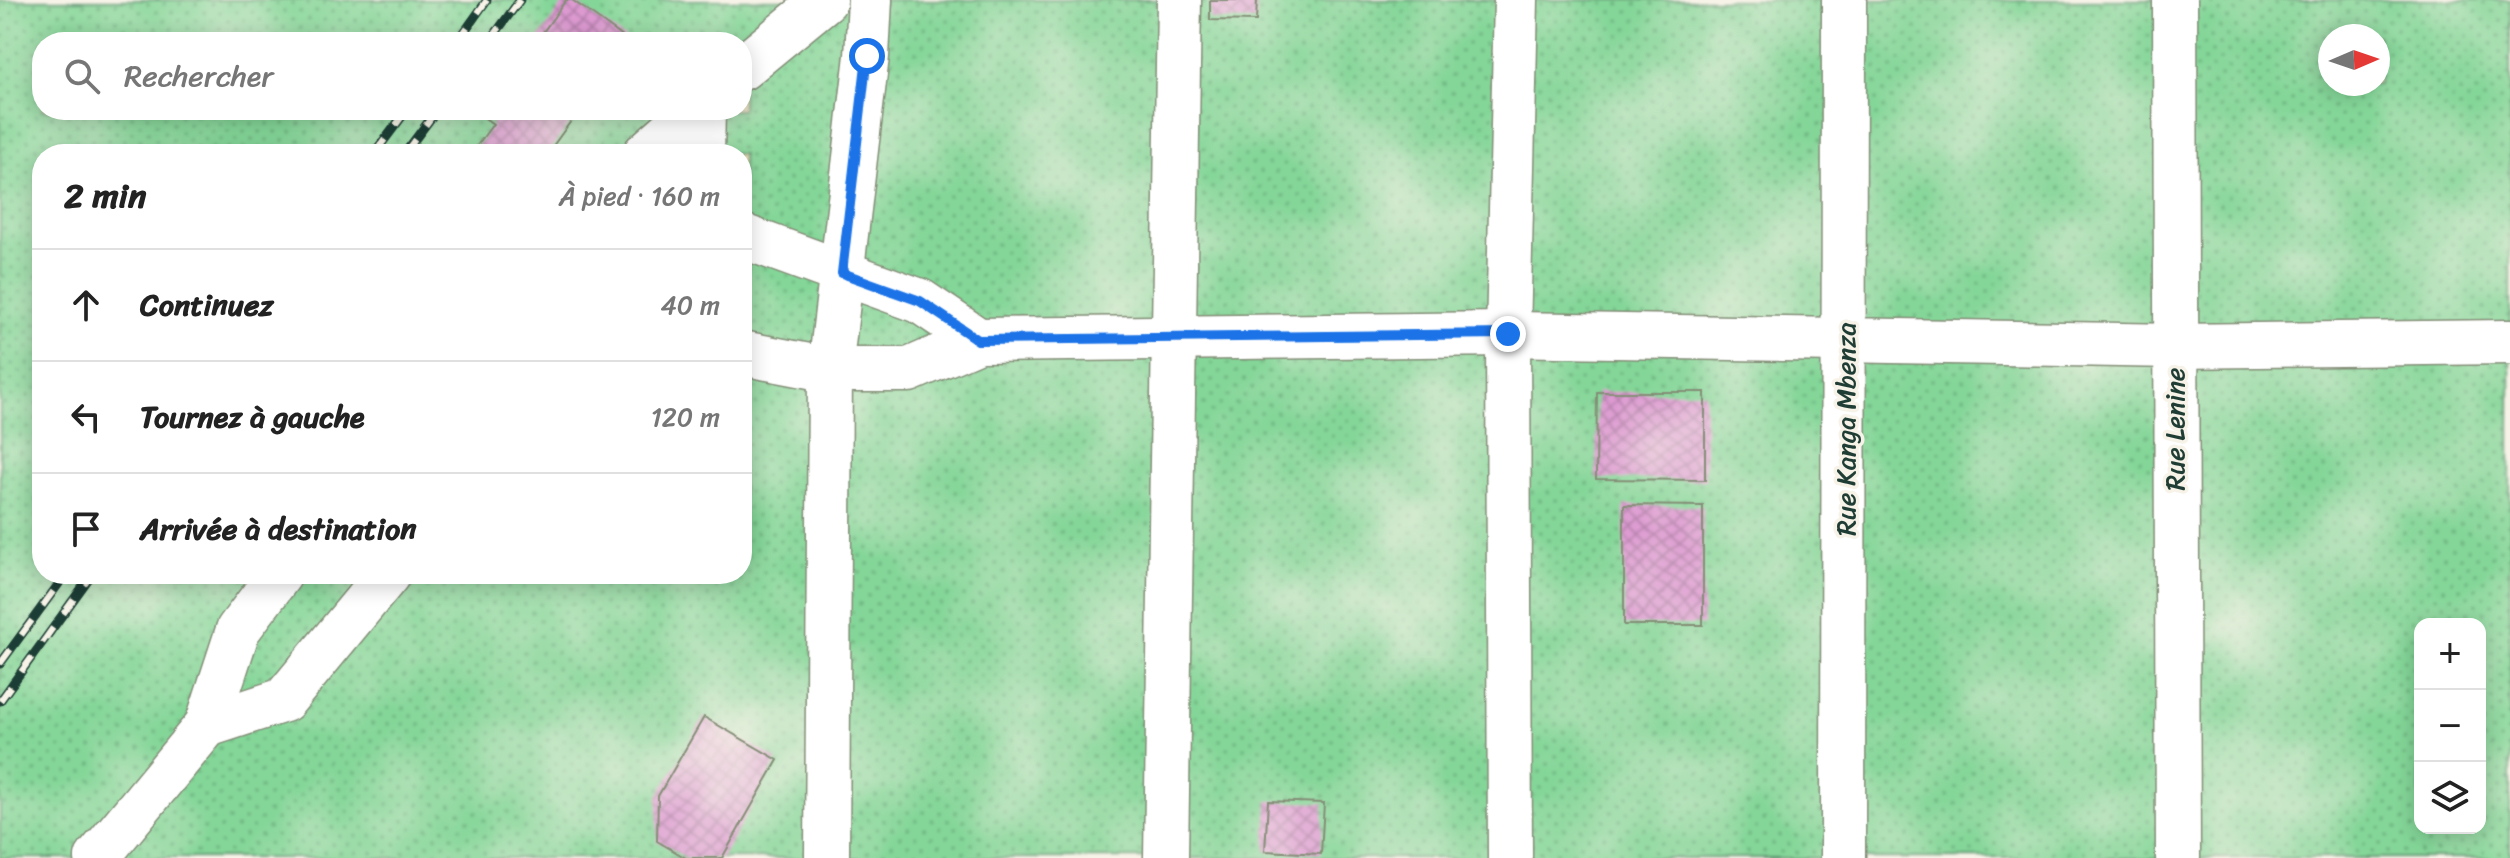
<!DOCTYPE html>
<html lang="fr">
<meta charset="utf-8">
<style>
:root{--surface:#fff;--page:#f2f2f2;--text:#222;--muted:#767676;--line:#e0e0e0}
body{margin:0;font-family:Sriracha,sans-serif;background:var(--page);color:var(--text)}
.controls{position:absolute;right:24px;bottom:24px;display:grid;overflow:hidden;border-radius:16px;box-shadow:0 4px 20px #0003}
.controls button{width:72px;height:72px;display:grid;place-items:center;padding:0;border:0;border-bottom:2px solid var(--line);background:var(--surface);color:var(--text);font:40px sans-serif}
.compass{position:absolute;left:2318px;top:24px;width:72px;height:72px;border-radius:50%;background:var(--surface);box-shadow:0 4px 20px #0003;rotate:88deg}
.stop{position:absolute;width:24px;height:24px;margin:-18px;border:6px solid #1a73e8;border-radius:50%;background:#fff}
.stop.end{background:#1a73e8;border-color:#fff;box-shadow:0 2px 8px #0008}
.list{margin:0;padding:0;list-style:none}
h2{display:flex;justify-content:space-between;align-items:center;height:104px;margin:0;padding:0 32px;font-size:34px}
h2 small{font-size:26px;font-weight:400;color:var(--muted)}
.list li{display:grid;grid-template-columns:52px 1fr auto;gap:24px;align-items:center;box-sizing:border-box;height:112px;padding:0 32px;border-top:2px solid var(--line)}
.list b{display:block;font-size:30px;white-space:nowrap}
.list em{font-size:26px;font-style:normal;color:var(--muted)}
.icon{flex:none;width:44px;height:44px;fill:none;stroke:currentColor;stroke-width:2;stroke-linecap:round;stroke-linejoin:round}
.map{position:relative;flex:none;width:2510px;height:858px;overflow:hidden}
.search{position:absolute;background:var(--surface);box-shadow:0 4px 20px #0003;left:32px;top:32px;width:720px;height:88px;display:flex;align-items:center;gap:20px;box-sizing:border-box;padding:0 28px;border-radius:32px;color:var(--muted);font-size:30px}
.panel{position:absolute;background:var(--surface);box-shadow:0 4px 20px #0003;left:32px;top:144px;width:720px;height:440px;border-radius:32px}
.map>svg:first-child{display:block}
.grass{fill:url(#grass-dots);stroke:#528a66;stroke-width:2;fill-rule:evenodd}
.building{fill:url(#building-cross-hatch)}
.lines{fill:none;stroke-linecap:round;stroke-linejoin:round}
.minor-casing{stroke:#848e77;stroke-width:47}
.tertiary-casing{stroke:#848e77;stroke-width:47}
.minor{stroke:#fff;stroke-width:44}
.tertiary{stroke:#fff;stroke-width:44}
.rail-casing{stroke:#1f3d34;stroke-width:9}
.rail{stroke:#f7f3e8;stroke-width:6;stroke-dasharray:18;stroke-linecap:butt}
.route{stroke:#1a73e8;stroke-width:10}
.labels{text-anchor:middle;stroke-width:7;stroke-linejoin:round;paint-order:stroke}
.street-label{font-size:26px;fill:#1f3d34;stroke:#f7f3e8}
</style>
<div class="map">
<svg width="2510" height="858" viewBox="0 0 2510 858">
<defs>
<pattern id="grass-dots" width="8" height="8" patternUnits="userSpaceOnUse" patternTransform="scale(2)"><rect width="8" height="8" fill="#84d698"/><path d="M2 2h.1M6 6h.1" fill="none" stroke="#6baf7d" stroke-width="1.8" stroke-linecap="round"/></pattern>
<pattern id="building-cross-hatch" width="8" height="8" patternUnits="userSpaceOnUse" patternTransform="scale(2)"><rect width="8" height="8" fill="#dd9ad1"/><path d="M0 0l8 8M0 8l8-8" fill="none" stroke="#b37faa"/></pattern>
</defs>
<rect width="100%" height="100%" fill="#f7f3e8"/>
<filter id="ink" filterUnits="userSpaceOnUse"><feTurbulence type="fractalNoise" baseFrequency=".0125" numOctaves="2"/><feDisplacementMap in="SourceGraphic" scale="16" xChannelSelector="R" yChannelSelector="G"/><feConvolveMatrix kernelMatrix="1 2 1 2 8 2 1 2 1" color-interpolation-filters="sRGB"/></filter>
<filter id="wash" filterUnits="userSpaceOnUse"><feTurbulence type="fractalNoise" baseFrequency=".006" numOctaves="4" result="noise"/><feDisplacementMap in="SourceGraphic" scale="32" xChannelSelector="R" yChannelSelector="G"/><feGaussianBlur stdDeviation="1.8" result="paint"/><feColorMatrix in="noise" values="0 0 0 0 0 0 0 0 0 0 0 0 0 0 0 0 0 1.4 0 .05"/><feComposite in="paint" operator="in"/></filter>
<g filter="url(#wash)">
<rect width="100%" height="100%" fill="#e8dfba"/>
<!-- grass -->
<path class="grass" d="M0 0H2510V858H0ZM2330 36H2378V84H2330ZM42 42H742V110H42ZM42 154H742V574H42ZM2420 624H2480V828H2420Z"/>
<g id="blocks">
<!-- building -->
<g class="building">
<path d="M566 0H572L630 42H536Z"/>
<path d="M1210 0H1257L1256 21 1210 20Z"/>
<path d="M487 110H579L547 154 530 151 527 154H477L473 151 493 124 482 116Z"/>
<path d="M1597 392H1705V480L1596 479Z"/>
<path d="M1624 505 1703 506V625H1624Z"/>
<path d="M704 717 778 760 722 858H686L657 841 658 796Z"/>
<path d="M1268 801 1324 803 1321 854 1265 851Z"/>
</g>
</g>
</g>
<g filter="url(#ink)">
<use href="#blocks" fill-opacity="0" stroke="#848e77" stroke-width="2"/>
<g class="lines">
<defs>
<g id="minor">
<path d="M2175 0 2178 858"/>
<path d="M742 236 920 301 978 340"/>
<path d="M742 353 830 370H909L978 340 1508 334 2175 346 2510 342"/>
<path d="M827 858 830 370 867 56 870 0"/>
<path d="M1166 858 1179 0"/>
<path d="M1510 858 1508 334 1516 0"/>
<path d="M1843 858 1844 0"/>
</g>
<g id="tertiary">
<path d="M742 68 825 0"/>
<path d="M645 154 695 110"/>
<path d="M702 154 703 110"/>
<path d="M207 725 284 700 388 574"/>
<path d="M97 858 207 725 238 630 280 574"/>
</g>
</defs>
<!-- minor casing -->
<use href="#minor" class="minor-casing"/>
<!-- tertiary casing -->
<use href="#tertiary" class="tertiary-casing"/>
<!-- minor -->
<use href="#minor" class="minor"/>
<!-- tertiary -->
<use href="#tertiary" class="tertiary"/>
<defs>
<g id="rail">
<path d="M457 42 487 0"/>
<path d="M489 42 520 0"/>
<path d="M374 154 407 110"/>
<path d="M404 154 437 110"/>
<path d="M0 664 66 574"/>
<path d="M0 701 92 574"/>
</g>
</defs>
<!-- rail casing -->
<use href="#rail" class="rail-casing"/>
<!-- rail -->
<use href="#rail" class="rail"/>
</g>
</g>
<g class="lines" filter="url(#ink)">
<!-- route -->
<path class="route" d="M867 56 842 273 920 301 978 340 1508 334"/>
</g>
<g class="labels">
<!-- street labels -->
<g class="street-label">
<text transform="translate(1846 429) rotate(-90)" y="9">Rue Kanga Mbenza</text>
<text transform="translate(2175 429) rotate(-90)" y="9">Rue Lenine</text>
</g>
</g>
</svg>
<div class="controls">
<button>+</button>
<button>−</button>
<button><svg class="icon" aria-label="layers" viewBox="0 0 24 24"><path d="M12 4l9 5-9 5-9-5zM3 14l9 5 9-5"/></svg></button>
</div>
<svg class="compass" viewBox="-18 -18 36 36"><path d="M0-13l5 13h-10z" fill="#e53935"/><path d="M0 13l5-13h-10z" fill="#767676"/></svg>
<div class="stop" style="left:867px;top:56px"></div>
<div class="stop end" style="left:1508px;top:334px"></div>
<div class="search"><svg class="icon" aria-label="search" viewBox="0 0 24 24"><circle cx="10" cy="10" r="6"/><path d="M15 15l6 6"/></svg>Rechercher</div>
<section class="panel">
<h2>2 min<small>À pied · 160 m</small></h2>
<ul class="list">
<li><svg class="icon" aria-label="ahead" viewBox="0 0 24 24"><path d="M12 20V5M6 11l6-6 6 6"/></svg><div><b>Continuez</b></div><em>40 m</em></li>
<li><svg class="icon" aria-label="left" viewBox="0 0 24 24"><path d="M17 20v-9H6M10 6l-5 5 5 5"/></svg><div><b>Tournez à gauche</b></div><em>120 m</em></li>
<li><svg class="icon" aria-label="arrive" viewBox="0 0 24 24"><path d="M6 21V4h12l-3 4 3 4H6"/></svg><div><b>Arrivée à destination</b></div></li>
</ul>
</section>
</div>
